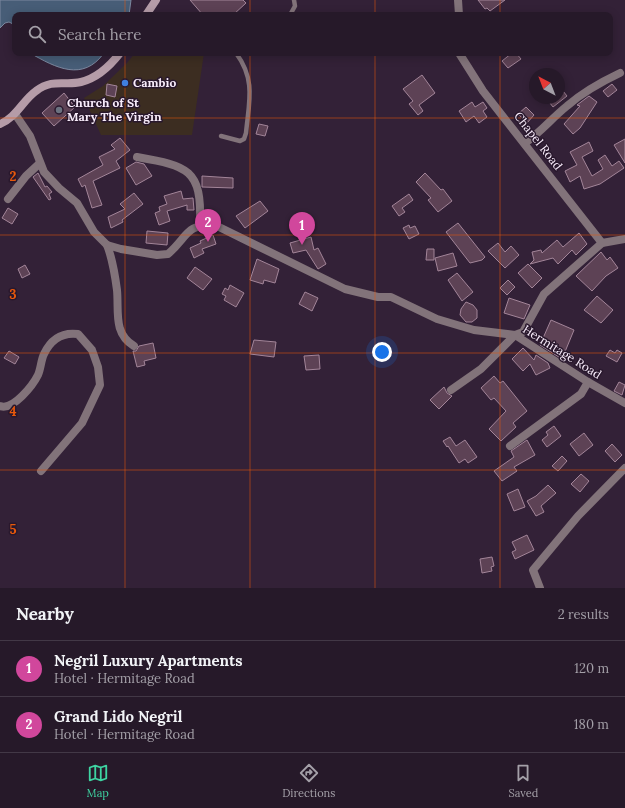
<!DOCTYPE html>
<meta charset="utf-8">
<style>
:root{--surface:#261929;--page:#2e2231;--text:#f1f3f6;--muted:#a4a0a8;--line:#423846;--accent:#3ed4a2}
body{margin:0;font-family:Lora,serif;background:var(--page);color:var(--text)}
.compass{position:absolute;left:529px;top:68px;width:36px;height:36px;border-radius:50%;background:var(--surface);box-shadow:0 2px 10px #0003;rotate:318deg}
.you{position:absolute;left:382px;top:352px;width:14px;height:14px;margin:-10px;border:3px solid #fff;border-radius:50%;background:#1a73e8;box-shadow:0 0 0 6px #1a73e833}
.badge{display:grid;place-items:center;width:26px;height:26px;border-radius:50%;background:var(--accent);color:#fff;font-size:13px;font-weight:700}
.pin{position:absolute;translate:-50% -33px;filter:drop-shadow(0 1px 2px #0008)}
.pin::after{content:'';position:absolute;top:21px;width:14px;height:12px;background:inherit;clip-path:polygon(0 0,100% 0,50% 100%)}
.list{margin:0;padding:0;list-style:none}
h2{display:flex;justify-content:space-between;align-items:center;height:52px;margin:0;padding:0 16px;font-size:17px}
h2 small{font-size:13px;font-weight:400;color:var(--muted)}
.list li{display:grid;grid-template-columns:26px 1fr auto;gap:12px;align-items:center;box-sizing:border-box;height:56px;padding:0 16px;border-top:1px solid var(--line)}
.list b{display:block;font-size:15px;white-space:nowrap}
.list p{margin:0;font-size:13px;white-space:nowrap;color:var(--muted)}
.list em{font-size:13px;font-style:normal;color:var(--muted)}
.icon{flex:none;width:22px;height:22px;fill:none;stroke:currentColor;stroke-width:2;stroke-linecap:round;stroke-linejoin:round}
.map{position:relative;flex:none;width:625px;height:588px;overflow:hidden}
.search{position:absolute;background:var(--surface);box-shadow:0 2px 10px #0003;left:12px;right:12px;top:12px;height:44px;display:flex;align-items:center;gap:10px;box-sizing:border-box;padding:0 14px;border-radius:8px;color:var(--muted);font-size:15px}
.sheet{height:164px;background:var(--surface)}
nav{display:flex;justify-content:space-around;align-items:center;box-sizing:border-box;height:56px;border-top:1px solid var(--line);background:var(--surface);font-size:11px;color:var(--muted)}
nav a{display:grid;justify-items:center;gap:2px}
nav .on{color:var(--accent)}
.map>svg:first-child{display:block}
.commercial{fill:#3c2d21}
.water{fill:#475d77;stroke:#7c889f}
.building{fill:#5d4255;stroke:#a38599}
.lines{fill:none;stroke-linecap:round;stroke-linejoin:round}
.service{stroke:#82737a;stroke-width:4.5}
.minor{stroke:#82737a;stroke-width:8}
.secondary{stroke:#b59ca8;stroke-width:8}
.grid{fill:none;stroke:#e8590c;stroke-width:1;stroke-opacity:0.55}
.shop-dot{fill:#3f7fe0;stroke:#29182d;stroke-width:1.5}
.worship-dot{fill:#6b7280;stroke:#29182d;stroke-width:1.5}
.labels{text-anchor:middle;stroke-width:3;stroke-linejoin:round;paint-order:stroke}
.poi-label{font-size:12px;font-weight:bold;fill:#f8ecfb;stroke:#29182d;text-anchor:start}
.street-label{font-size:12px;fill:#f8ecfb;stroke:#29182d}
.grid-label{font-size:13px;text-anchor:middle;font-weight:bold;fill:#e8590c;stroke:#29182d;stroke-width:3;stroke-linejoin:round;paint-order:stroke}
</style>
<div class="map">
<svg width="625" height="588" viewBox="0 0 625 588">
<rect width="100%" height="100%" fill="#332137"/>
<!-- commercial -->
<path class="commercial" d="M135 53H204L192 135H101L84 98 103 86 127 63Z"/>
<!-- water -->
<g class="water">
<path d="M0 0H131L129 15H15V25L9 22 5 23 0 28Z"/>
<path d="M30 53H104C83 82 56 68 30 53Z"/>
</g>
<!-- building -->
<g class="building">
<path d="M190 0H243L246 3 233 15H203Z"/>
<path d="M478 0H505L490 11 487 8 485 9Z"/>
<path d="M512 53H516L521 59 508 68 502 61Z"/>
<path d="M422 75 435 93 419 105 423 111 418 115 409 104 413 101 403 89Z"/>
<path d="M107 84 117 86 115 97 106 95Z"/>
<path d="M612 84 617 90 608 97 603 91Z"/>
<path d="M559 86 567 96 553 107 546 98H559Z"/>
<path d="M64 93 75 107 54 126 42 113Z"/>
<path d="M589 96 597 102 580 128 573 134 564 124 580 106 577 105Z"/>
<path d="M472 102 475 107 483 102 487 108 483 111 487 117 479 123 474 116 466 122 459 111Z"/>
<path d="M526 107 534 115 527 123 518 114Z"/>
<path d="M259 124 268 126 265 136 256 134Z"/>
<path d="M120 138 130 150 116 161 120 168 93 181 102 205 92 208 85 185 82 187 78 179 103 165 99 157 115 149 111 145Z"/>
<path d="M625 139V163L614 145Z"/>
<path d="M589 142 593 151 582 157 592 176 603 169 598 160 605 155 612 166 619 161 624 168 600 184 584 189 580 176 570 182 565 171 577 165 570 152Z"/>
<path d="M136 162 144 164 152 176 136 185 126 168Z"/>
<path d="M38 173 45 187 47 186 52 192 49 194 51 199 49 200 33 177Z"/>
<path d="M425 173 441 190 443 189 452 201 438 212 428 200 431 198 416 182Z"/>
<path d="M202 176 233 178V188L202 187Z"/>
<path d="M181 191 183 199 193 198 194 210H187V205L167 211 170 221 159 225 155 213 160 211 159 207 167 204 164 196Z"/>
<path d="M134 193 143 204 122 220 123 222 111 228 108 217 125 209 120 204Z"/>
<path d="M409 194 413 200 402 208 405 212 399 216 392 206Z"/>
<path d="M260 201 268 211 245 228 236 216Z"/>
<path d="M8 208 18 214 12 224 2 218Z"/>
<path d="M458 223 485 257 482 260 470 263 446 232Z"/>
<path d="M409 225 410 228 415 226 419 234 409 239 403 228Z"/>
<path d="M147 231 168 233 167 245 146 243Z"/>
<path d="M579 233 587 244 576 255 572 250 558 264 553 258 530 264 534 260 532 252 541 250 542 253 557 240 563 247Z"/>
<path d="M213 235 216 244 202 249 204 253 194 258 190 248 201 243 200 241Z"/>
<path d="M311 237 314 250 318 248 326 264 318 269 306 250 293 253 290 243Z"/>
<path d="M498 243 505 252 511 246 519 255 505 268 488 251Z"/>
<path d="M427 249H434V260H426Z"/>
<path d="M601 252 607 260 610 257 618 268 606 276 592 291 576 276Z"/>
<path d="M453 253 457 266 438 271 435 258Z"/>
<path d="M257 259 279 269 275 283 264 280 263 284 250 280Z"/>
<path d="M528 264 542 278 532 288 518 273Z"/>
<path d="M25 265 30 274 22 278 18 269Z"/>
<path d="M195 267 212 279 203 290 187 278Z"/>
<path d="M457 273 473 292 462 301 448 280Z"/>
<path d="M508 280 515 287 507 295 500 288Z"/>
<path d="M230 285 244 293 236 307 224 300 226 296 222 294 225 288 228 290Z"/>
<path d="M305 292 318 298 312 311 299 304Z"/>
<path d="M597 296 613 310 601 323 584 310Z"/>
<path d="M509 298 530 305 524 319 504 313Z"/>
<path d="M466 302 473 305 477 310V318L472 322H466L460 315 461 309Z"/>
<path d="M551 320 574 330 562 359 540 345Z"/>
<path d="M254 340 276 342 274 357 250 354Z"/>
<path d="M153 343 156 358 144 361 145 365 137 367 133 351H136L139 346Z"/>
<path d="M523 348 534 360 536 355 548 363 550 368 536 375 530 364 523 371 512 359Z"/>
<path d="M610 350 615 353 617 350 622 353 617 362 606 356Z"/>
<path d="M9 351 19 357 15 364 4 358Z"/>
<path d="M319 355 320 369 306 370 304 356Z"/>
<path d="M494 376 500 383 503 381 527 411 513 423 516 427 501 441 489 429 506 411 494 398 491 400 481 388Z"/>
<path d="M619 382 625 385 622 395 614 391Z"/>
<path d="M444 387 447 393 452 396 439 409 430 400Z"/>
<path d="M554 426 561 436 547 447 542 440 548 435 546 432Z"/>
<path d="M584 433 593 445 579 456 570 444Z"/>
<path d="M450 437 456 446 465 440 477 457 468 463 465 459 459 463 448 446 447 447 443 441Z"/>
<path d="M527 440 535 455 514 467 517 471 502 481 494 471 514 457 511 451Z"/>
<path d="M612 444 622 455 615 462 605 451Z"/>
<path d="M562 456 567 461 558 471 552 466Z"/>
<path d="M581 474 589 481 580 492 571 484Z"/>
<path d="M548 485 556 493 541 506 544 512 536 516 527 501 536 496Z"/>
<path d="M518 489 525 507 514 511 507 494Z"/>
<path d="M527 535 534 550 515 559 512 552 516 550 512 542Z"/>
<path d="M492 557 494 566 491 567 492 571 482 573 480 559Z"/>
</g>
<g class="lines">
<!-- service -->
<g class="service">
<path d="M290 15 295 6 294 0"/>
<path d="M221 136 240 141 244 139 246 133C249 102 256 80 236 53"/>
</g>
<!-- minor -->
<g class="minor">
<path d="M458 0 459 15"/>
<path d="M459 53 483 91 602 243"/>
<path d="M15 114 30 136 44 172 59 188 77 203 94 232 107 245 121 249 157 255 168 254C188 237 185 224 215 225L345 289 378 297H391L437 319 474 330 515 335 588 382 625 403"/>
<path d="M525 143C541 132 552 118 567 106 583 92 601 82 620 73"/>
<path d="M137 157C188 166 202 169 200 224"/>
<path d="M8 199 26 176 40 163"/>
<path d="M107 245C113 260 115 275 117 290 119 312 113 333 134 346"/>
<path d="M451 390 481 369 515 335 523 332 544 294 602 243 625 239"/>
<path d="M0 406C13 411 33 385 38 375 41 368 41 360 44 354 51 339 62 332 78 334L92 350 98 367 100 385 82 423 41 471"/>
<path d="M510 446 581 394 588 382"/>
<path d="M540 588 533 570 578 516 625 468"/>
</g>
<!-- secondary -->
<g class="secondary">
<path d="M146 15 156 0"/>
<path d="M0 124C16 118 23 100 36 91 53 78 65 86 81 82 97 78 110 66 120 53"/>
</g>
</g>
<!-- grid -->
<path class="grid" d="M125 0V15M250 0V15M375 0V15M500 0V15M125 53V588M250 53V588M375 53V588M500 53V588M0 118H625M0 235H625M0 353H625M0 470H625"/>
<!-- markers -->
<circle class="shop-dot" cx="125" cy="83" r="4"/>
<circle class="worship-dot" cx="59" cy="110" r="4"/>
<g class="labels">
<!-- poi labels -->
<g class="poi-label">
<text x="133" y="87">Cambio</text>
<text x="67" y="107">Church of St<tspan x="67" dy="14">Mary The Virgin</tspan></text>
</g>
<!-- street labels -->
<g class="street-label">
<text transform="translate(538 141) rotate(52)" y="4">Chapel Road</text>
<text transform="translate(562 352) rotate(32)" y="4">Hermitage Road</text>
</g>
</g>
<g class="grid-label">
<text x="13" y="181">2</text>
<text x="13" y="299">3</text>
<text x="13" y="416">4</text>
<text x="13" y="534">5</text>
</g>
</svg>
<svg class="compass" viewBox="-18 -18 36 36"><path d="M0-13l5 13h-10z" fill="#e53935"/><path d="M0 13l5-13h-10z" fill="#a4a0a8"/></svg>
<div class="you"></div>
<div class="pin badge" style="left:302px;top:245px;background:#d1479c">1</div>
<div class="pin badge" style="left:208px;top:242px;background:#d1479c">2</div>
<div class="search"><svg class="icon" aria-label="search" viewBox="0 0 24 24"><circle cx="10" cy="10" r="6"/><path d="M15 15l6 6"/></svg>Search here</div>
</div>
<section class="sheet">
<h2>Nearby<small>2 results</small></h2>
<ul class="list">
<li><span class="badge" style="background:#d1479c">1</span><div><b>Negril Luxury Apartments</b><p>Hotel · Hermitage Road</p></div><em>120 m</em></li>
<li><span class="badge" style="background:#d1479c">2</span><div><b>Grand Lido Negril</b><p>Hotel · Hermitage Road</p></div><em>180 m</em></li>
</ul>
</section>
<nav>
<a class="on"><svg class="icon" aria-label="map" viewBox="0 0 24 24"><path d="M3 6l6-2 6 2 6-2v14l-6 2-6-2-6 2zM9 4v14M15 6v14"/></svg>Map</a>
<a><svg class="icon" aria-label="directions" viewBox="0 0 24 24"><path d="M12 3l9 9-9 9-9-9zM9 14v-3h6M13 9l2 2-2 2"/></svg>Directions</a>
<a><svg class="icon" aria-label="saved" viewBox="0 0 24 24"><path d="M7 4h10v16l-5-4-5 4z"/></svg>Saved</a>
</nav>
